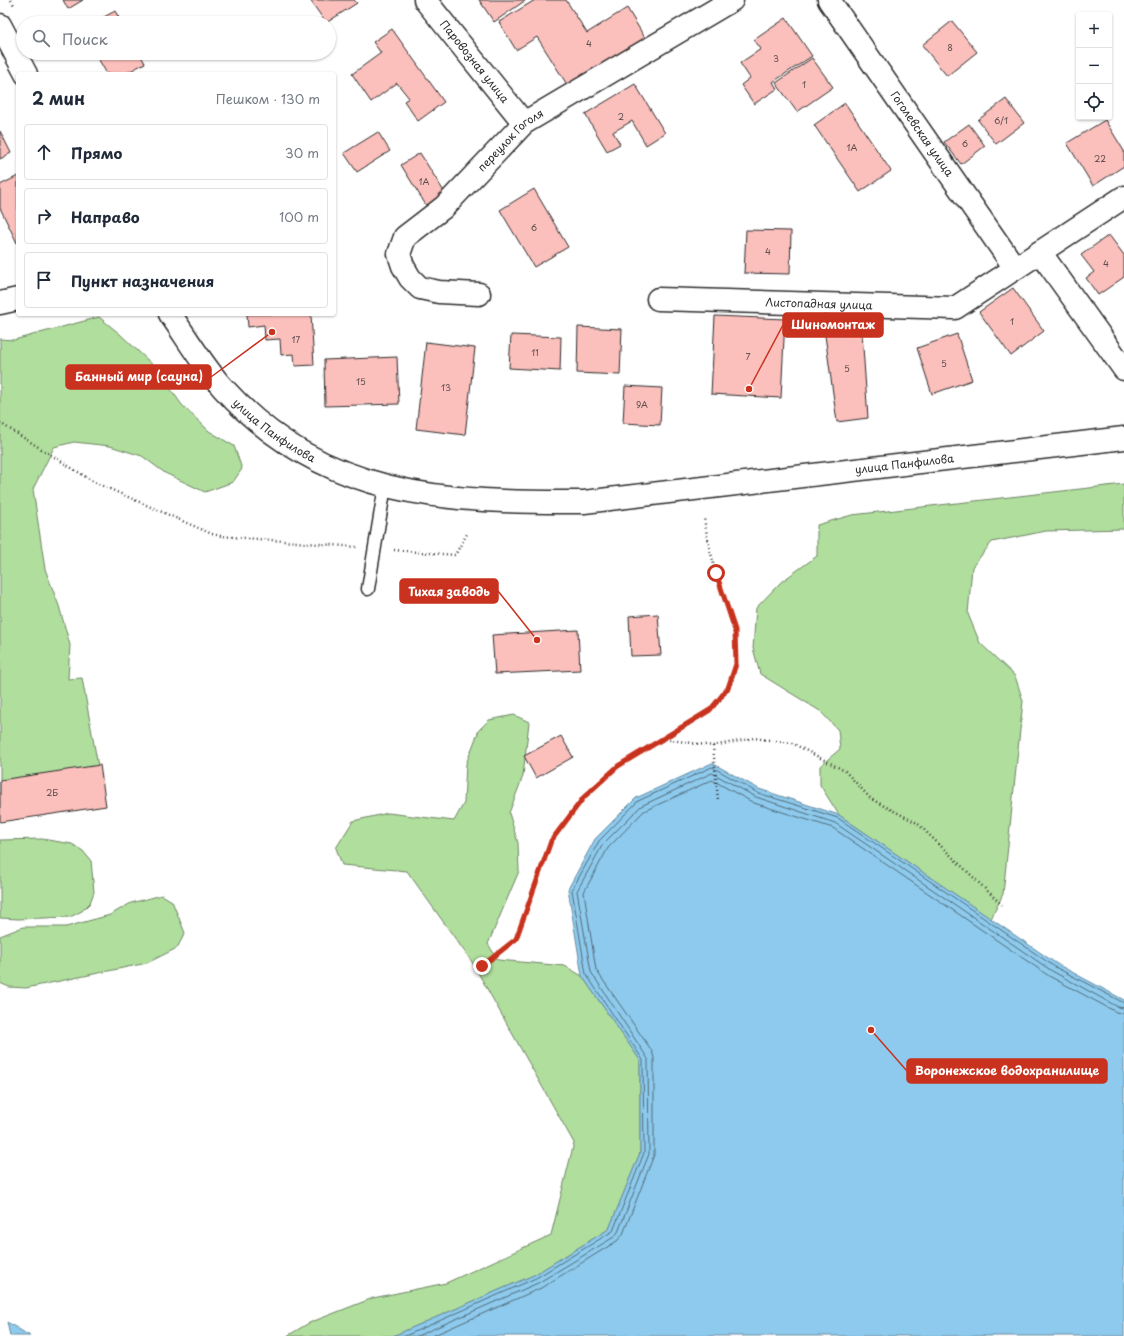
<!DOCTYPE html>
<html lang="ru">
<meta charset="utf-8">
<style>
:root{--surface:#fff;--page:#f6f6f7;--text:#1f2937;--muted:#747a83;--line:#e0e1e3}
body{margin:0;font-family:"Playpen Sans",sans-serif;background:var(--page);color:var(--text)}
.controls{position:absolute;right:12px;top:12px;display:grid;overflow:hidden;border-radius:4px;box-shadow:0 1px 3px #0004}
.controls button{width:36px;height:36px;display:grid;place-items:center;padding:0;border:0;border-bottom:1px solid var(--line);background:var(--surface);color:var(--text);font:20px sans-serif}
.stop{position:absolute;width:12px;height:12px;margin:-9px;border:3px solid #c8321e;border-radius:50%;background:#fff}
.stop.end{background:#c8321e;border-color:#fff;box-shadow:0 1px 4px #0008}
.list{margin:0;padding:0;list-style:none}
h2{display:flex;justify-content:space-between;align-items:center;height:52px;margin:0;padding:0 16px;font-size:17px}
h2 small{font-size:13px;font-weight:400;color:var(--muted)}
.list li{display:grid;grid-template-columns:26px 1fr auto;gap:12px;align-items:center;box-sizing:border-box;height:56px;margin:0 8px 8px;padding:0 8px;border:1px solid var(--line);border-radius:4px}
.list b{display:block;font-size:15px;white-space:nowrap}
.list em{font-size:13px;font-style:normal;color:var(--muted)}
.icon{flex:none;width:22px;height:22px;fill:none;stroke:currentColor;stroke-width:2;stroke-linecap:round;stroke-linejoin:round}
.map{position:relative;flex:none;width:1124px;height:1336px;overflow:hidden}
.search{position:absolute;background:var(--surface);box-shadow:0 1px 3px #0004;left:16px;top:16px;width:320px;height:44px;display:flex;align-items:center;gap:10px;box-sizing:border-box;padding:0 14px;border-radius:22px;color:var(--muted);font-size:15px}
.panel{position:absolute;background:var(--surface);box-shadow:0 1px 3px #0004;left:16px;top:72px;width:320px;height:244px;border-radius:4px}
.map>svg:first-child{display:block}
.green{fill:#b0de9d;stroke:#6e8464}
.water{fill:#8dcaed;stroke:#668a9f}
.lines{fill:none;stroke-linecap:round;stroke-linejoin:round}
.shore{stroke:#526b79;stroke-width:1}
.building{fill:#fbbfbc;stroke:#2b2b2b}
.service-casing{stroke:#2b2b2b;stroke-width:15}
.minor-casing{stroke:#2b2b2b;stroke-width:25}
.secondary-casing{stroke:#2b2b2b;stroke-width:25}
.path{stroke:#2b2b2b;stroke-width:2.5;stroke-dasharray:1 3;stroke-linecap:butt}
.service{stroke:#fff;stroke-width:12}
.minor{stroke:#fff;stroke-width:22}
.secondary{stroke:#fff;stroke-width:22}
.route{stroke:#c8321e;stroke-width:5}
.labels{text-anchor:middle;stroke-width:4;stroke-linejoin:round;paint-order:stroke}
.number-label{font-size:9px;fill:#5f504f}
.street-label{font-size:11px;fill:#2b2b2b;stroke:#fff}
.leader{fill:none;stroke:#c8321e;stroke-width:1.5}
.callout-dot{fill:#c8321e;stroke:#fff;stroke-width:1.5}
.callout{fill:#c8321e;stroke:#c8321e;stroke-width:1.5}
.callout-label{font-size:12px;text-anchor:middle;font-weight:bold;fill:#fff}
</style>
<div class="map">
<svg width="1124" height="1336" viewBox="0 0 1124 1336">
<rect width="100%" height="100%" fill="#fff"/>
<filter id="ink" filterUnits="userSpaceOnUse"><feTurbulence type="fractalNoise" baseFrequency=".025" numOctaves="2"/><feDisplacementMap in="SourceGraphic" scale="8" xChannelSelector="R" yChannelSelector="G"/><feConvolveMatrix kernelMatrix="1 2 1 2 8 2 1 2 1" color-interpolation-filters="sRGB"/></filter>
<g filter="url(#ink)">
<!-- green -->
<g class="green">
<path d="M99 317 120 334 155 367 182 405 209 431 234 446 242 469 233 482 205 492 165 473 142 456 110 446 74 442 54 447 33 489 45 569 59 606 70 645 68 679 82 678 105 805 0 820V339L14 340Z"/>
<path d="M1124 484V529L1046 531 992 542 972 567 968 614 980 643 1015 676 1023 701 1003 894 991 919 839 815 820 785V766L840 749 838 730 820 711 760 674 753 648 756 608 781 582 817 556V525L852 515Z"/>
<path d="M514 715 529 722 523 776 509 813 518 843 519 871 488 944 498 960 565 966 582 976 640 1060V1153L609 1229 534 1275 393 1336H287L309 1323 373 1298 446 1283 551 1235 574 1143 472 962 407 871 342 865 336 848 353 821 388 813 454 821 464 803 466 764 479 730 489 720Z"/>
<path d="M42 839 72 844 83 851 91 861 94 892 90 903 82 911 70 917 18 919 0 918V840Z"/>
<path d="M162 895 172 901 185 933 177 948 147 963 26 988 9 987 0 983V936L23 927H66L110 915 131 903Z"/>
</g>
<!-- water -->
<g class="water">
<path d="M712 763 759 789 839 815 1057 964 1124 1000V1336H393L534 1275 609 1229 640 1153V1060L582 976 568 889 595 839 636 798Z"/>
<path d="M7 1322 30 1336H10Z"/>
</g>
<g class="lines">
<!-- shore -->
<g class="shore">
<path d="M405 1336 536 1278 613 1231 644 1153 643 1060 586 974 572 890 599 841 638 801 712 767 758 793 838 818 1055 967 1124 1003"/>
<path d="M417 1336 538 1283 614 1237 618 1232 649 1154 648 1059 591 972 577 891 603 844 641 806 712 773 756 797 835 823 1052 971 1118 1007 1124 1008"/>
<path d="M432 1336 541 1288 617 1241 623 1234 654 1155V1058L652 1051 596 970 584 892 608 848 644 811 712 780 754 803 833 828 1049 976 1116 1012 1124 1014"/>
</g>
</g>
<!-- building -->
<g class="building">
<path d="M63 0H83L68 9Z"/>
<path d="M310 0H354L357 3 326 23Z"/>
<path d="M479 0H526L494 22Z"/>
<path d="M535 0H566L587 33 627 8 645 38 568 86 537 37 516 50 499 22Z"/>
<path d="M115 11 122 23H93Z"/>
<path d="M786 18 812 56 773 82 777 89 754 104 741 85 750 78 740 63 761 49 754 40Z"/>
<path d="M952 21 977 52 947 76 922 45Z"/>
<path d="M392 29 444 102 418 121 404 101 409 98 397 83 371 102 352 74 381 53 373 42Z"/>
<path d="M95 53H139L145 63 125 74H107Z"/>
<path d="M812 58 833 87 797 112 776 83Z"/>
<path d="M635 84 665 133 646 145 632 121 613 132 620 144 607 151 585 114Z"/>
<path d="M1006 99 1024 123 996 144 978 120Z"/>
<path d="M845 103 891 171 860 192 814 125Z"/>
<path d="M1105 120 1124 151V166L1093 186 1067 143Z"/>
<path d="M969 124 985 146 961 164 944 142Z"/>
<path d="M0 131 11 153 0 159Z"/>
<path d="M378 132 390 151 357 172 344 153Z"/>
<path d="M420 153 448 198 429 210 401 165Z"/>
<path d="M18 176V245L0 208V185Z"/>
<path d="M534 189 568 247 534 267 500 210Z"/>
<path d="M746 230 791 231 790 274 744 273Z"/>
<path d="M1109 235 1124 255V277L1098 295 1086 278 1094 272 1081 255Z"/>
<path d="M1013 288 1044 331 1011 356 979 312Z"/>
<path d="M247 314H311L314 365 295 366 294 354 281 355 280 339 265 340 264 325 248 327Z"/>
<path d="M715 316 785 319 781 398 711 394Z"/>
<path d="M861 319 868 418 837 422 823 321Z"/>
<path d="M578 327 622 329 620 375 577 373Z"/>
<path d="M957 334 972 380 932 394 917 348Z"/>
<path d="M511 335 561 337 560 371 509 368Z"/>
<path d="M426 342 475 348 465 435 416 429Z"/>
<path d="M397 357 399 404 325 406 324 360Z"/>
<path d="M625 386 662 388 660 425 623 423Z"/>
<path d="M658 614 661 655 631 656 629 616Z"/>
<path d="M578 630 580 670 495 674 492 635Z"/>
<path d="M561 736 573 757 536 778 524 756Z"/>
<path d="M100 765 106 806 0 822V780Z"/>
</g>
<g class="lines">
<defs>
<path id="service" d="M368 589 385 486"/>
<g id="minor">
<path id="s1" d="M425 0 524 123"/>
<path id="s2" d="M829 0 1015 268"/>
<path d="M1040 252 1124 369"/>
<path id="s3" d="M479 294 439 292 420 288 410 278 403 266 399 254 405 237 444 207 524 123 732 0"/>
<path id="s4" d="M658 299 955 308 1124 197"/>
<path d="M0 303 18 299"/>
</g>
<g id="secondary">
<path d="M0 25 26 74"/>
<path id="s5" d="M170 314C187 338 203 366 223 388 322 498 447 503 584 502L1124 438"/>
</g>
</defs>
<!-- service casing -->
<use href="#service" class="service-casing"/>
<!-- minor casing -->
<use href="#minor" class="minor-casing"/>
<!-- secondary casing -->
<use href="#secondary" class="secondary-casing"/>
<!-- path -->
<g class="path">
<path d="M11 0 14 5"/>
<path d="M0 423 94 482 212 534 221 536 357 547"/>
<path d="M394 550 455 555 467 534"/>
<path d="M664 739C686 725 715 712 728 689 748 654 727 608 717 574 711 556 707 537 704 518"/>
<path d="M713 746 718 800"/>
<path d="M481 966 516 939 551 841 584 797 618 766 664 739 713 746 754 738 792 743 845 771 871 799 917 823 1002 905"/>
</g>
<!-- service -->
<use href="#service" class="service"/>
<!-- minor -->
<use href="#minor" class="minor"/>
<!-- secondary -->
<use href="#secondary" class="secondary"/>
</g>
</g>
<g class="lines" filter="url(#ink)">
<!-- route -->
<path class="route" d="M482 966 516 939 551 841 584 797 618 766 710 710 728 688 736 664 735 630 716 573"/>
</g>
<g class="labels">
<!-- number labels -->
<g class="number-label">
<text x="589" y="47">4</text>
<text x="950" y="51">8</text>
<text x="776" y="62">3</text>
<text x="804" y="88">1</text>
<text x="621" y="120">2</text>
<text x="1001" y="124">6/1</text>
<text x="965" y="147">6</text>
<text x="852" y="151">1А</text>
<text x="1100" y="162">22</text>
<text x="424" y="185">1А</text>
<text x="534" y="231">6</text>
<text x="768" y="255">4</text>
<text x="1106" y="267">4</text>
<text x="1012" y="325">1</text>
<text x="296" y="343">17</text>
<text x="535" y="356">11</text>
<text x="748" y="360">7</text>
<text x="944" y="367">5</text>
<text x="847" y="372">5</text>
<text x="361" y="385">15</text>
<text x="446" y="391">13</text>
<text x="642" y="408">9А</text>
<text x="52" y="796">2Б</text>
</g>
<!-- street labels -->
<g class="street-label">
<text dy="4" stroke="none"><textPath href="#s1" startOffset="79">Паровозная улица</textPath></text>
<text dy="4" stroke="none"><textPath href="#s2" startOffset="163">Гоголевская улица</textPath></text>
<text dy="4" stroke="none"><textPath href="#s3" startOffset="262">переулок Гоголя</textPath></text>
<text dy="4" stroke="none"><textPath href="#s4" startOffset="161">Листопадная улица</textPath></text>
<text dy="4" stroke="none"><textPath href="#s5" startOffset="158">улица Панфилова</textPath></text>
<text dy="4" stroke="none"><textPath href="#s5" startOffset="806">улица Панфилова</textPath></text>
</g>
</g>
<!-- callouts -->
<path class="leader" d="M749 389L783 325M272 332L211 377M537 640L498 591M871 1030L907 1071"/>
<g class="callout-dot">
<circle cx="749" cy="389" r="4"/>
<circle cx="272" cy="332" r="4"/>
<circle cx="537" cy="640" r="4"/>
<circle cx="871" cy="1030" r="4"/>
</g>
<g class="callout">
<rect x="783" y="313" width="100" height="24" rx="4"/>
<rect x="66" y="365" width="145" height="24" rx="4"/>
<rect x="400" y="579" width="98" height="24" rx="4"/>
<rect x="907" y="1059" width="200" height="24" rx="4"/>
</g>
<g class="callout-label">
<text x="833" y="329">Шиномонтаж</text>
<text x="139" y="381">Банный мир (сауна)</text>
<text x="449" y="596">Тихая заводь</text>
<text x="1007" y="1075">Воронежское водохранилище</text>
</g>
</svg>
<div class="controls">
<button>+</button>
<button>−</button>
<button><svg class="icon" aria-label="locate" viewBox="0 0 24 24"><circle cx="12" cy="12" r="6"/><path d="M12 2v4M12 18v4M2 12h4M18 12h4"/></svg></button>
</div>
<div class="stop" style="left:716px;top:573px"></div>
<div class="stop end" style="left:482px;top:966px"></div>
<div class="search"><svg class="icon" aria-label="search" viewBox="0 0 24 24"><circle cx="10" cy="10" r="6"/><path d="M15 15l6 6"/></svg>Поиск</div>
<section class="panel">
<h2>2 мин<small>Пешком · 130 m</small></h2>
<ul class="list">
<li><svg class="icon" aria-label="ahead" viewBox="0 0 24 24"><path d="M12 20V5M6 11l6-6 6 6"/></svg><div><b>Прямо</b></div><em>30 m</em></li>
<li><svg class="icon" aria-label="right" viewBox="0 0 24 24"><path d="M7 20v-9h11M14 6l5 5-5 5"/></svg><div><b>Направо</b></div><em>100 m</em></li>
<li><svg class="icon" aria-label="arrive" viewBox="0 0 24 24"><path d="M6 21V4h12l-3 4 3 4H6"/></svg><div><b>Пункт назначения</b></div></li>
</ul>
</section>
</div>
